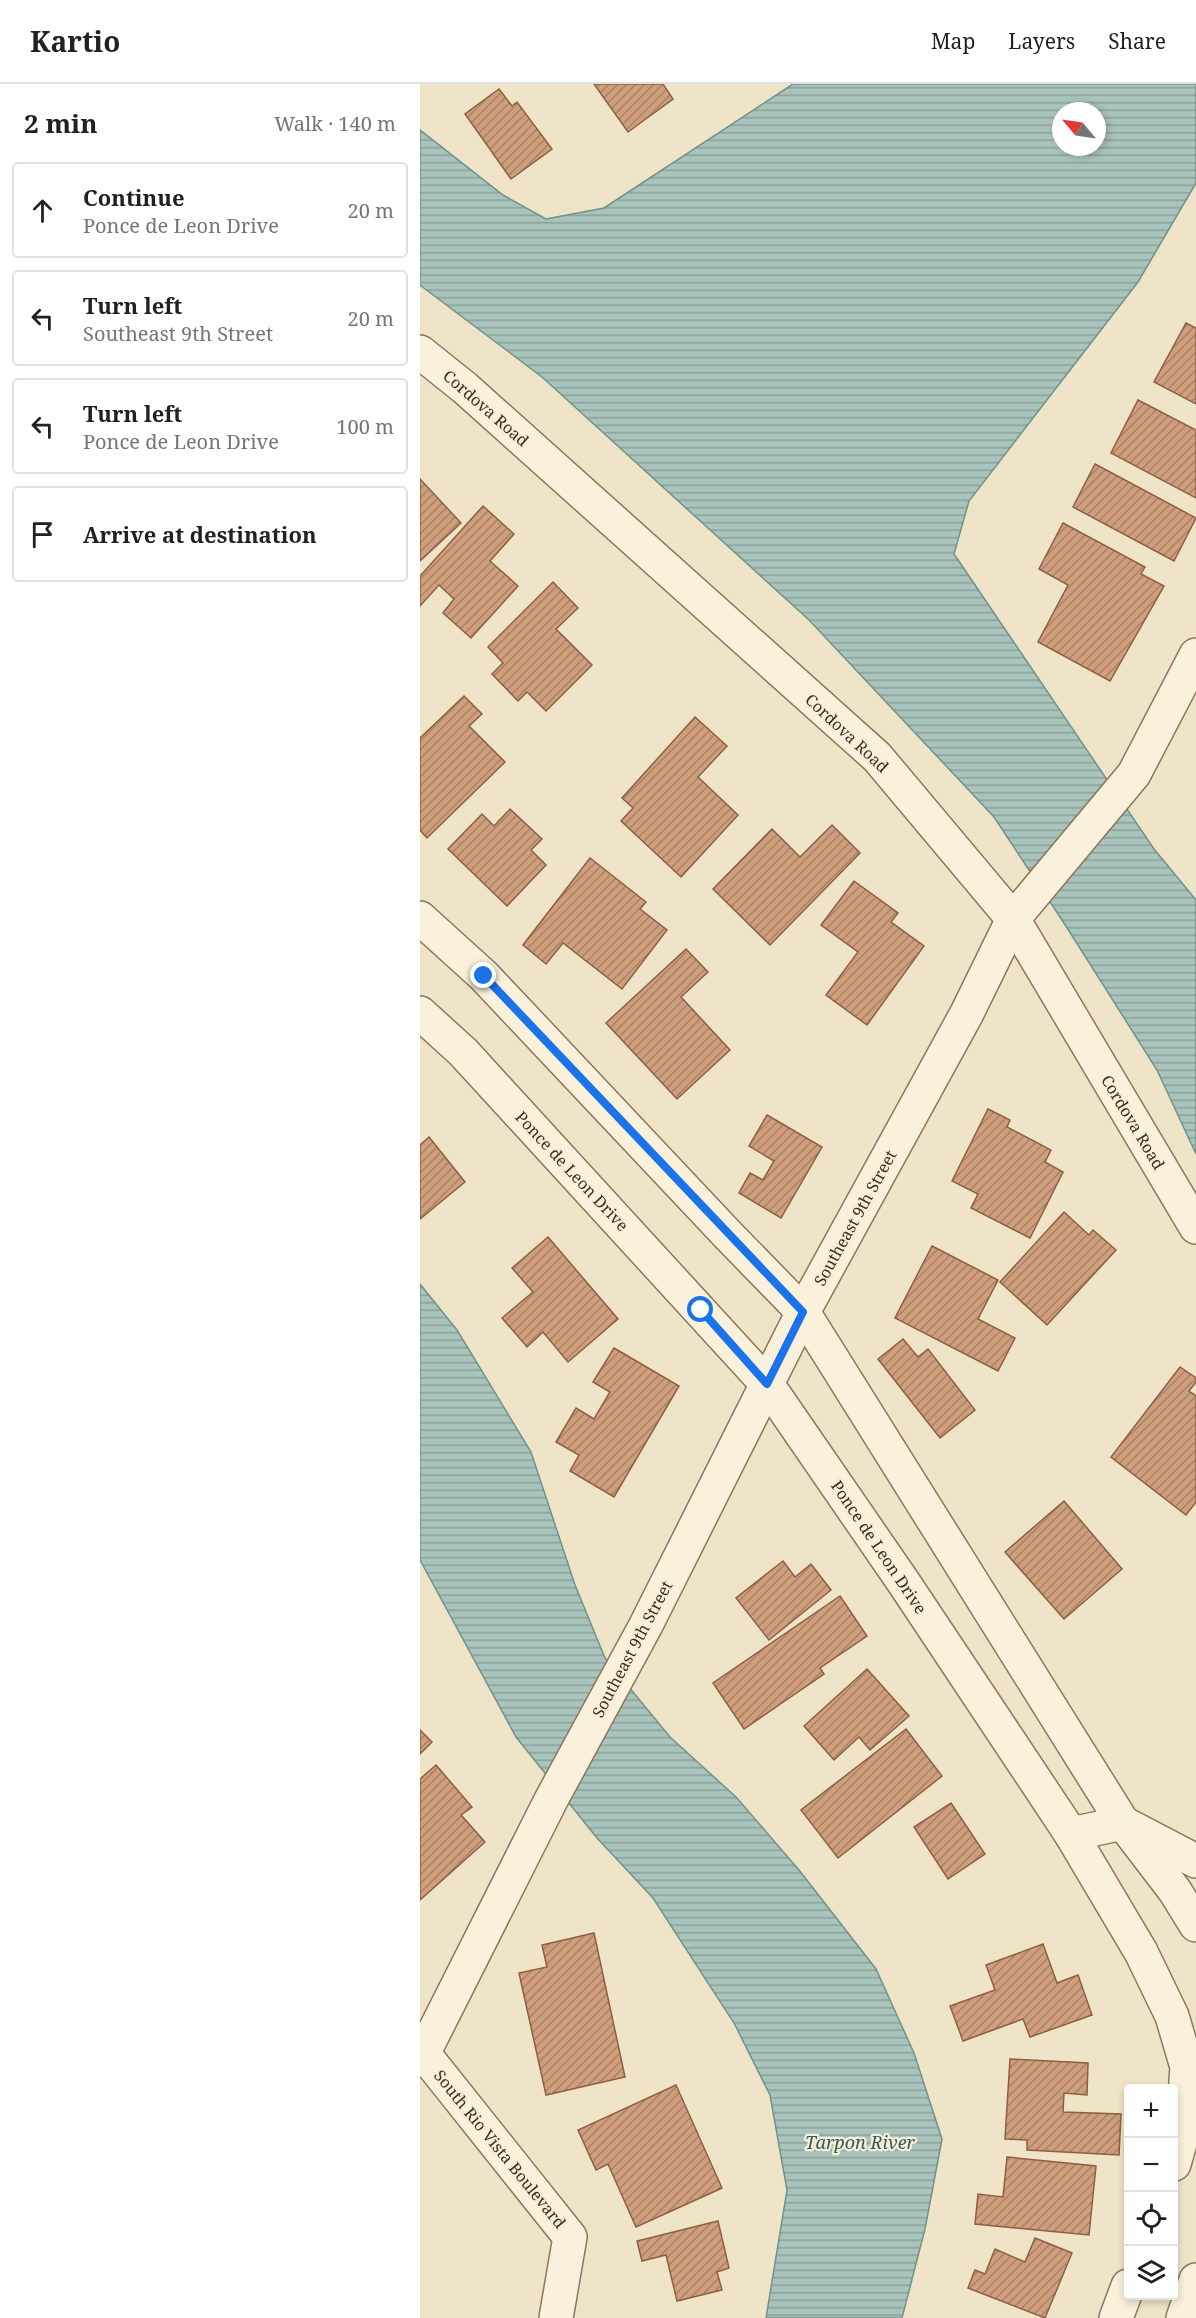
<!DOCTYPE html>
<meta charset="utf-8">
<style>
:root{--surface:#fff;--page:#f6f6f6;--text:#202124;--muted:#757577;--line:#e0e0e0}
body{margin:0;font-family:"Noto Serif",serif;background:var(--page);color:var(--text)}
.controls{position:absolute;right:18px;bottom:18px;display:grid;overflow:hidden;border-radius:6px;box-shadow:0 3px 9px #0003}
.controls button{width:54px;height:54px;display:grid;place-items:center;padding:0;border:0;border-bottom:2px solid var(--line);background:var(--surface);color:var(--text);font:30px sans-serif}
.compass{position:absolute;left:632px;top:18px;width:54px;height:54px;border-radius:50%;background:var(--surface);box-shadow:0 3px 9px #0003;rotate:299deg}
.stop{position:absolute;width:18px;height:18px;margin:-14px;border:4px solid #1a73e8;border-radius:50%;background:#fff}
.stop.end{background:#1a73e8;border-color:#fff;box-shadow:0 2px 6px #0008}
.list{margin:0;padding:0;list-style:none}
h2{display:flex;justify-content:space-between;align-items:center;height:78px;margin:0;padding:0 24px;font-size:26px}
h2 small{font-size:20px;font-weight:400;color:var(--muted)}
.list li{display:grid;grid-template-columns:39px 1fr auto;gap:18px;align-items:center;box-sizing:border-box;height:96px;margin:0 12px 12px;padding:0 12px;border:2px solid var(--line);border-radius:6px}
.list b{display:block;font-size:22px;white-space:nowrap}
.list p{margin:0;font-size:20px;white-space:nowrap;color:var(--muted)}
.list em{font-size:20px;font-style:normal;color:var(--muted)}
.icon{flex:none;width:33px;height:33px;fill:none;stroke:currentColor;stroke-width:2;stroke-linecap:round;stroke-linejoin:round}
.map{position:relative;flex:none;width:776px;height:2234px;overflow:hidden}
header{display:flex;align-items:center;gap:36px;box-sizing:border-box;height:84px;padding:0 30px;background:var(--surface);border-bottom:2px solid var(--line)}
header strong{font-size:28px}
nav{display:flex;gap:33px;margin-inline-start:auto;font-size:21px}
main{display:flex}
aside{flex:1;background:var(--surface)}
.map>svg:first-child{display:block}
.water{fill:url(#water-rules);stroke:#6f938a;stroke-width:1.5;fill-rule:evenodd}
.building{fill:url(#building-hatch);stroke:#8d5f41;stroke-width:1.5}
.lines{fill:none;stroke-linecap:round;stroke-linejoin:round}
.minor-casing{stroke:#8d765c;stroke-width:36}
.minor{stroke:#faf1dc;stroke-width:33}
.route{stroke:#1a73e8;stroke-width:8}
.labels{text-anchor:middle;stroke-width:4.5;stroke-linejoin:round;paint-order:stroke}
.street-label{font-size:16px;fill:#3d2e20;stroke:#f7eed8}
.water-label{font-size:18px;font-style:italic;fill:#2f5d5a;stroke:#f7eed8}
</style>
<header>
<strong>Kartio</strong>
<nav><a>Map</a><a>Layers</a><a>Share</a></nav>
</header>
<main>
<aside>
<h2>2 min<small>Walk · 140 m</small></h2>
<ul class="list">
<li><svg class="icon" aria-label="ahead" viewBox="0 0 24 24"><path d="M12 20V5M6 11l6-6 6 6"/></svg><div><b>Continue</b><p>Ponce de Leon Drive</p></div><em>20 m</em></li>
<li><svg class="icon" aria-label="left" viewBox="0 0 24 24"><path d="M17 20v-9H6M10 6l-5 5 5 5"/></svg><div><b>Turn left</b><p>Southeast 9th Street</p></div><em>20 m</em></li>
<li><svg class="icon" aria-label="left" viewBox="0 0 24 24"><path d="M17 20v-9H6M10 6l-5 5 5 5"/></svg><div><b>Turn left</b><p>Ponce de Leon Drive</p></div><em>100 m</em></li>
<li><svg class="icon" aria-label="arrive" viewBox="0 0 24 24"><path d="M6 21V4h12l-3 4 3 4H6"/></svg><div><b>Arrive at destination</b></div></li>
</ul>
</aside>
<div class="map">
<svg width="776" height="2234" viewBox="0 0 776 2234">
<defs>
<pattern id="water-rules" width="6" height="5" patternUnits="userSpaceOnUse" patternTransform="scale(1.5)"><rect width="6" height="5" fill="#a9c4bc"/><path d="M0 2.5h6" fill="none" stroke="#8ba098"/></pattern>
<pattern id="building-hatch" width="6" height="6" patternUnits="userSpaceOnUse" patternTransform="scale(1.5)"><rect width="6" height="6" fill="#cf9f7d"/><path d="M-1 1l2-2M0 6l6-6M5 7l2-2" fill="none" stroke="#a98266"/></pattern>
</defs>
<rect width="100%" height="100%" fill="#f0e4c8"/>
<!-- water -->
<g class="water">
<path d="M373 0H776V99L718 198 549 417 534 470 734 765 776 816V1070L737 986 644 839 574 733 389 536 122 293 0 201V46L83 111 126 135 184 124ZM641 27H677V63H641Z"/>
<path d="M0 1200 37 1246 111 1368 155 1501 185 1574 250 1653 316 1713 379 1786 456 1885 494 1969 522 2055 505 2145 482 2234H346L367 2106 350 2011 314 1939 233 1814 177 1754 96 1653 0 1476Z"/>
</g>
<!-- building -->
<g class="building">
<path d="M174 0H243L253 15 208 48Z"/>
<path d="M79 5 92 22 97 18 132 65 91 95 45 30Z"/>
<path d="M766 239 776 244V320L734 298Z"/>
<path d="M718 316 776 346V414L691 369Z"/>
<path d="M675 380 776 434 754 477 653 423Z"/>
<path d="M0 395 41 439 0 477Z"/>
<path d="M63 422 94 450 70 477 98 502 51 554 23 529 34 515 19 501 0 522V492Z"/>
<path d="M643 439 725 483 721 490 744 502 690 597 618 558 648 501 619 485Z"/>
<path d="M133 498 158 524 136 545 172 581 126 627 107 608 98 617 72 590 83 579 68 563Z"/>
<path d="M44 612 62 630 49 642 85 678 7 754 0 746V654Z"/>
<path d="M275 633 307 662 278 693 318 731 261 793 201 737 213 724 202 714Z"/>
<path d="M90 725 122 755 111 766 126 781 87 822 28 765 62 730 74 742Z"/>
<path d="M412 741 440 769 350 861 293 805 352 745 380 773Z"/>
<path d="M170 774 226 818 220 825 247 846 202 905 143 859 126 880 103 861Z"/>
<path d="M434 797 478 829 471 838 504 862 447 941 406 911 438 868 401 841Z"/>
<path d="M266 865 288 888 261 913 310 966 257 1015 186 939Z"/>
<path d="M568 1025 590 1036 587 1043 631 1066 625 1078 643 1088 610 1154 551 1124 558 1110 532 1097Z"/>
<path d="M347 1031 402 1063 361 1134 319 1109 330 1089 343 1096 354 1077 329 1062Z"/>
<path d="M9 1053 45 1098 0 1135V1061Z"/>
<path d="M644 1128 669 1151 673 1146 696 1166 627 1241 580 1198Z"/>
<path d="M128 1153 198 1235 148 1278 123 1248 107 1263 82 1234 113 1208 92 1184Z"/>
<path d="M512 1162 578 1196 558 1235 595 1254 578 1287 475 1234Z"/>
<path d="M483 1255 498 1273 508 1265 555 1326 520 1354 458 1275Z"/>
<path d="M194 1264 259 1302 194 1413 150 1387 159 1371 136 1358 156 1324 174 1335 190 1308 173 1298Z"/>
<path d="M760 1283 776 1294V1298L769 1307 776 1312V1418L766 1431 691 1373Z"/>
<path d="M644 1417 702 1485 644 1535 585 1468Z"/>
<path d="M363 1477 375 1493 391 1480 411 1506 349 1556 316 1514Z"/>
<path d="M420 1512 447 1552 400 1584 404 1590 324 1645 293 1599Z"/>
<path d="M447 1585 489 1632 450 1666 439 1653 414 1676 384 1642Z"/>
<path d="M486 1645 522 1692 418 1774 381 1726Z"/>
<path d="M0 1646 12 1658 0 1670Z"/>
<path d="M16 1681 52 1723 41 1731 65 1758 0 1816V1695Z"/>
<path d="M531 1719 565 1770 528 1795 494 1743Z"/>
<path d="M174 1849 205 1993 126 2011 99 1889 127 1883 122 1861Z"/>
<path d="M623 1860 637 1899 658 1891 672 1931 610 1953 603 1935 543 1957 530 1922 575 1906 566 1881Z"/>
<path d="M590 1975 668 1979 667 2011 644 2009 643 2028 701 2030 699 2071 607 2066V2056L585 2055Z"/>
<path d="M256 2001 302 2104 216 2143 188 2080 176 2086 158 2046Z"/>
<path d="M587 2073 676 2082 669 2151 555 2140 558 2110 583 2113Z"/>
<path d="M298 2137 309 2184 297 2188 302 2206 257 2217 246 2171 222 2177 217 2157Z"/>
<path d="M615 2154 652 2169 625 2234 548 2204 555 2186 565 2190 575 2165 605 2178Z"/>
</g>
<g class="lines">
<defs>
<g id="minor">
<path d="M0 268 45 304 457 673 593 835 776 1143"/>
<path d="M0 834 64 892 308 1151 383 1228 703 1739 755 1807 776 1841"/>
<path d="M0 929 43 968 347 1300 484 1499 651 1750 721 1868 752 1932 767 1983 762 2052 754 2080"/>
<path d="M651 1750 703 1739 776 1777"/>
<path d="M0 1965 150 2153 136 2234"/>
<path d="M0 1976 131 1716 226 1541 383 1228 547 929 593 835 714 690 776 571"/>
<path d="M696 2234 708 2202"/>
<path d="M763 2234 776 2196"/>
</g>
</defs>
<!-- minor casing -->
<use href="#minor" class="minor-casing"/>
<!-- minor -->
<use href="#minor" class="minor"/>
</g>
<g class="lines">
<!-- route -->
<path class="route" d="M64 892 383 1228 347 1300 281 1226"/>
</g>
<g class="labels">
<!-- street labels -->
<g class="street-label">
<text transform="translate(66 324) rotate(41)" y="6">Cordova Road</text>
<text transform="translate(427 649) rotate(43)" y="6">Cordova Road</text>
<text transform="translate(713 1038) rotate(59)" y="6">Cordova Road</text>
<text transform="translate(152 1087) rotate(47)" y="6">Ponce de Leon Drive</text>
<text transform="translate(435 1134) rotate(-61)" y="6">Southeast 9th Street</text>
<text transform="translate(459 1463) rotate(56)" y="6">Ponce de Leon Drive</text>
<text transform="translate(212 1565) rotate(-62)" y="6">Southeast 9th Street</text>
<text transform="translate(80 2065) rotate(51)" y="6">South Rio Vista Boulevard</text>
</g>
<!-- water labels -->
<g class="water-label">
<text x="440" y="2065">Tarpon River</text>
</g>
</g>
</svg>
<div class="controls">
<button>+</button>
<button>−</button>
<button><svg class="icon" aria-label="locate" viewBox="0 0 24 24"><circle cx="12" cy="12" r="6"/><path d="M12 2v4M12 18v4M2 12h4M18 12h4"/></svg></button>
<button><svg class="icon" aria-label="layers" viewBox="0 0 24 24"><path d="M12 4l9 5-9 5-9-5zM3 14l9 5 9-5"/></svg></button>
</div>
<svg class="compass" viewBox="-18 -18 36 36"><path d="M0-13l5 13h-10z" fill="#e53935"/><path d="M0 13l5-13h-10z" fill="#757577"/></svg>
<div class="stop" style="left:281px;top:1226px"></div>
<div class="stop end" style="left:64px;top:892px"></div>
</div>
</main>
